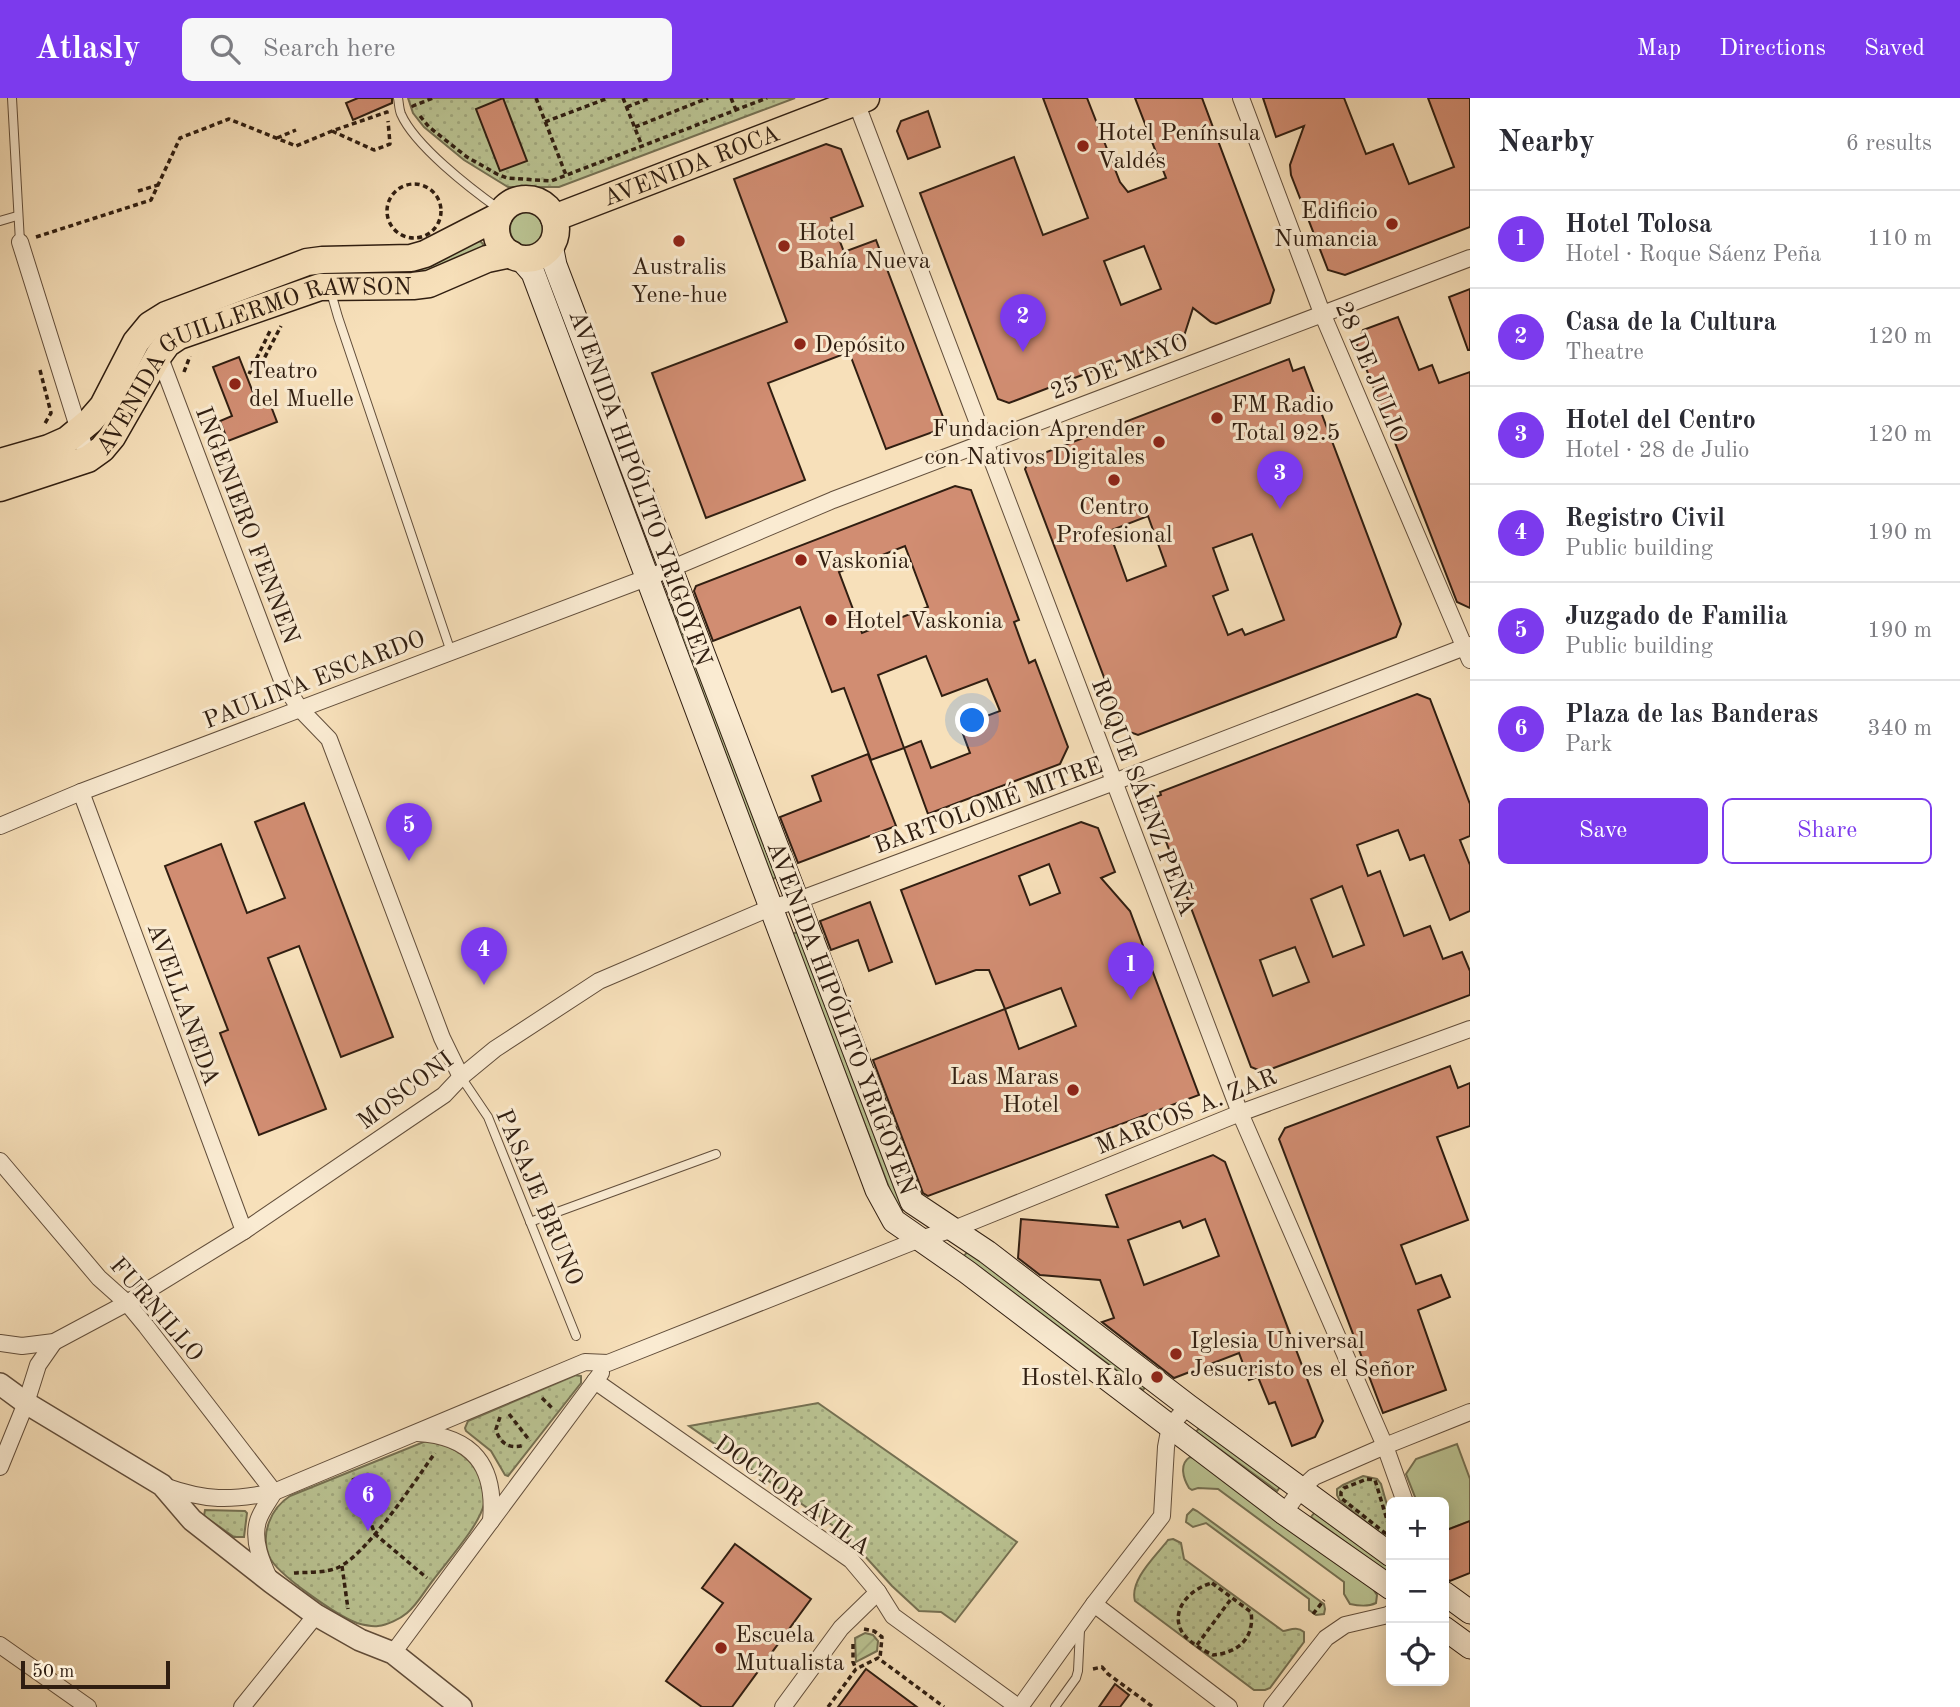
<!DOCTYPE html>
<meta charset="utf-8">
<style>
:root{--surface:#fff;--page:#f7f7f7;--text:#2b2b33;--muted:#7c7c81;--line:#e1e1e2;--accent:#7c3aed}
body{margin:0;font-family:"Old Standard TT",serif;background:var(--page);color:var(--text)}
.controls{position:absolute;right:21px;bottom:21px;display:grid;overflow:hidden;border-radius:10px;box-shadow:0 4px 18px #0003}
.controls button{width:63px;height:63px;display:grid;place-items:center;padding:0;border:0;border-bottom:2px solid var(--line);background:var(--surface);color:var(--text);font:35px sans-serif}
.scale{position:absolute;left:21px;bottom:18px;width:149px;box-sizing:border-box;padding-left:7px;border:4px solid #301e11;border-top:0;font-size:19px;line-height:24px;white-space:nowrap;color:#301e11;-webkit-text-stroke:5px #faebd2;paint-order:stroke}
.you{position:absolute;left:973px;top:623px;width:24px;height:24px;margin:-18px;border:5px solid #fff;border-radius:50%;background:#1a73e8;box-shadow:0 0 0 10px #1a73e833}
.badge{display:grid;place-items:center;width:46px;height:46px;border-radius:50%;background:var(--accent);color:#fff;font-size:23px;font-weight:700}
.pin{position:absolute;translate:-50% -58px;filter:drop-shadow(0 2px 4px #0008)}
.pin::after{content:'';position:absolute;top:37px;width:24px;height:21px;background:inherit;clip-path:polygon(0 0,100% 0,50% 100%)}
.list{margin:0;padding:0;list-style:none}
h2{display:flex;justify-content:space-between;align-items:center;height:91px;margin:0;padding:0 28px;font-size:30px}
h2 small{font-size:23px;font-weight:400;color:var(--muted)}
.list li{display:grid;grid-template-columns:46px 1fr auto;gap:21px;align-items:center;box-sizing:border-box;height:98px;padding:0 28px;border-top:2px solid var(--line)}
.list b{display:block;font-size:26px;white-space:nowrap}
.list p{margin:0;font-size:23px;white-space:nowrap;color:var(--muted)}
.list em{font-size:23px;font-style:normal;color:var(--muted)}
.actions{display:flex;gap:14px;padding:21px 28px}
.actions a{flex:1;padding:16px 0;border:2px solid var(--accent);border-radius:10px;text-align:center;font-size:24px;color:var(--accent)}
.actions .main{background:var(--accent);color:#fff}
.icon{flex:none;width:38px;height:38px;fill:none;stroke:currentColor;stroke-width:2;stroke-linecap:round;stroke-linejoin:round}
.map{position:relative;flex:none;width:1470px;height:1609px;overflow:hidden}
header{display:flex;align-items:center;gap:42px;box-sizing:border-box;height:98px;padding:0 35px;background:var(--accent);color:#fff}
header strong{font-size:33px}
nav{display:flex;gap:38px;margin-inline-start:auto;font-size:24px}
.search{width:490px;height:63px;background:var(--page);display:flex;align-items:center;gap:18px;box-sizing:border-box;padding:0 24px;border-radius:10px;color:var(--muted);font-size:26px}
main{display:flex}
aside{flex:1;background:var(--surface)}
.map>svg:first-child{display:block}
.grass{fill:#bac392;stroke:#757052;stroke-width:2}
.park{fill:url(#park-dots);stroke:#757052;stroke-width:2}
.garden{fill:url(#garden-furrows);stroke:#757052;stroke-width:2}
.building{fill:#d18d72;stroke:#301e11;stroke-width:2;fill-rule:evenodd}
.lines{fill:none;stroke-linecap:round;stroke-linejoin:round}
.service-casing{stroke:#624e3b;stroke-width:10}
.minor-casing{stroke:#624e3b;stroke-width:18}
.tertiary-casing{stroke:#624e3b;stroke-width:24}
.secondary-casing{stroke:#301e11;stroke-width:25}
.primary-casing{stroke:#301e11;stroke-width:29}
.path{stroke:#301e11;stroke-width:3.5;stroke-dasharray:5 3.5;stroke-linecap:butt}
.service{stroke:#faebd2;stroke-width:8}
.minor{stroke:#faebd2;stroke-width:16}
.tertiary{stroke:#faebd2;stroke-width:21}
.secondary{stroke:#faebd2;stroke-width:23}
.primary{stroke:#f7e0ba;stroke-width:26}
.poi-dot{fill:#8f2418;stroke:#faebd2;stroke-width:2.5}
.labels{text-anchor:middle;stroke-width:6;stroke-linejoin:round;paint-order:stroke}
.poi-label{font-size:24px;fill:#301e11;stroke:#faebd2;text-anchor:start}
.street-label{font-size:24px;fill:#301e11;stroke:#faebd2}
</style>
<header>
<strong>Atlasly</strong>
<div class="search"><svg class="icon" aria-label="search" viewBox="0 0 24 24"><circle cx="10" cy="10" r="6"/><path d="M15 15l6 6"/></svg>Search here</div>
<nav><a>Map</a><a>Directions</a><a>Saved</a></nav>
</header>
<main>
<div class="map">
<svg width="1470" height="1609" viewBox="0 0 1470 1609">
<defs>
<pattern id="park-dots" width="8" height="8" patternUnits="userSpaceOnUse" patternTransform="scale(1.75)"><rect width="8" height="8" fill="#bac392"/><path d="M2 2h.1M6 6h.1" fill="none" stroke="#a0a77d" stroke-width="1.8" stroke-linecap="round"/></pattern>
<pattern id="garden-furrows" width="10" height="10" patternUnits="userSpaceOnUse" patternTransform="scale(1.75)"><rect width="10" height="10" fill="#bac392"/><path d="M-1 1l2-2M0 10L10 0M9 11l2-2" fill="none" stroke="#a0a77d"/></pattern>
</defs>
<rect width="100%" height="100%" fill="#f7e0ba"/>
<filter id="stains"><feTurbulence type="fractalNoise" baseFrequency=".00286" numOctaves="4"/><feColorMatrix values="0 0 0 0 .2 0 0 0 0 .09 0 0 0 0 .02 0 0 0 .5 -.17"/></filter>
<radialGradient id="worn" r=".72"><stop offset=".6" stop-color="#630" stop-opacity="0"/><stop offset="1" stop-color="#630" stop-opacity=".3"/></radialGradient>
<!-- grass -->
<g class="grass">
<circle cx="527" cy="131" r="17"/>
<path d="M480 143 485 148 483 151 424 176 173 232 101 336 98 333 152 240 301 177Z"/>
<path d="M547 170 649 443 641 446 540 172Z"/>
<path d="M671 501 779 779 772 781 664 504Z"/>
<path d="M800 833 905 1111 898 1113 792 836Z"/>
<path d="M968 1153 1147 1287 1143 1292 964 1158Z"/>
<path d="M1200 1329 1280 1389 1277 1393 1196 1334Z"/>
<path d="M1457 1346 1470 1381V1423L1444 1433V1404H1417L1406 1376 1416 1361Z"/>
<path d="M1190 1359 1194 1360 1373 1491 1377 1497 1376 1505C1368 1509 1359 1508 1350 1506L1344 1496V1484L1218 1391 1198 1390 1192 1392 1189 1390C1183 1380 1179 1366 1190 1359Z"/>
<path d="M1193 1411 1197 1413 1324 1506 1325 1511 1324 1516 1316 1517 1309 1512V1501L1206 1425 1193 1429 1186 1424 1187 1417Z"/>
<path d="M1315 1414 1389 1468 1385 1473 1311 1419Z"/>
</g>
<!-- park -->
<g class="park">
<path d="M408 0H795L559 89H508L464 62 424 29 413 15Z"/>
<path d="M576 1277 581 1278V1285L508 1378 505 1377 491 1353 466 1333 465 1330 468 1323Z"/>
<path d="M818 1305 1017 1444 955 1524 941 1514 919 1513 892 1488 845 1436 689 1328Z"/>
<path d="M426 1343C456 1346 490 1371 484 1406 479 1428 448 1462 434 1481 425 1492 418 1506 407 1515 400 1521 387 1527 378 1528 371 1529 364 1527 357 1525 338 1518 276 1476 269 1458 260 1436 271 1410 290 1398Z"/>
<path d="M1363 1378 1377 1381 1381 1386 1391 1421V1440H1386L1340 1403 1337 1397V1391L1343 1387Z"/>
<path d="M205 1412 245 1413 247 1415 244 1439H234L204 1418Z"/>
<path d="M1173 1441 1181 1445 1184 1461 1283 1533C1290 1532 1297 1528 1304 1534V1544L1270 1590 1265 1592H1254L1135 1503C1129 1482 1156 1458 1168 1442Z"/>
</g>
<!-- garden -->
<path class="garden" d="M865 1535 873 1537 878 1543 877 1553 856 1564 855 1540Z"/>
<!-- building -->
<g class="building">
<path d="M358 0H392V5L353 22 346 5Z"/>
<path d="M503 0 527 63 500 73 476 11Z"/>
<path d="M1043 0H1087L1120 84 1128 94 1166 80 1135 0H1202L1274 192 1270 205 1216 226 1211 224 1193 210 1184 238 1009 305 998 301 920 95 1014 59 1043 137 1088 120ZM1144 148 1161 191 1121 207 1104 163Z"/>
<path d="M1263 0H1344L1366 56 1393 46 1409 86 1454 69 1428 0H1470V129L1345 177 1328 172 1291 77 1290 67 1304 28 1276 39Z"/>
<path d="M928 13 940 49 908 61 897 33 901 23Z"/>
<path d="M826 46 841 51 863 108 831 120 844 154 876 142 943 319 933 334 886 351 849 254 768 285 805 382 706 420 652 275 787 224 734 81Z"/>
<path d="M1470 191V252H1468L1449 199Z"/>
<path d="M1398 219 1419 272 1432 267 1439 285 1470 274V510L1457 504 1357 247 1363 232Z"/>
<path d="M239 259 258 307 269 303 277 324 228 343 220 323 232 318 213 269Z"/>
<path d="M1289 261 1293 273 1304 269 1401 526 1396 539 1138 637 1124 632 1025 371 1031 360ZM1148 418 1166 468 1127 483 1109 433ZM1252 436 1284 522 1245 537 1242 531 1228 537 1213 498 1228 492 1213 450Z"/>
<path d="M955 388 971 392 1019 522 1014 524 1029 565 1035 562 1068 649 1060 666 928 716 904 650 871 662 844 590 832 594 800 509 713 543 694 493 696 488ZM905 448 928 509 862 535 839 474ZM926 558 942 598 987 581 1000 613 960 628 970 655 931 670 921 643 904 650 878 577Z"/>
<path d="M1417 596 1430 601 1470 706V738L1460 742 1470 767V813L1450 822 1424 757 1410 762 1398 732 1357 747 1368 778 1380 773 1404 838 1430 828 1443 861 1462 854 1470 873V897L1263 974 1251 969 1150 701 1161 697 1160 694ZM1342 788 1364 847 1333 859 1311 801ZM1295 849 1309 884 1273 898 1260 862Z"/>
<path d="M868 656 896 728 798 765 780 719 821 703 812 678Z"/>
<path d="M304 705 393 939 341 959 299 848 268 860 326 1011 259 1037 220 935 228 932 165 768 221 746 247 815 285 800 255 724Z"/>
<path d="M1081 724 1098 730 1115 774 1101 780 1130 813 1199 997 928 1098 923 1095 873 962 1005 911 989 872H976L936 886 901 792ZM1049 766 1060 795 1030 807 1019 778ZM1061 890 1076 928 1019 951 1005 911Z"/>
<path d="M870 804 892 864 869 873 858 842 831 852 820 823Z"/>
<path d="M1450 968 1458 990 1470 985V1028L1437 1039 1468 1122 1401 1147 1416 1186 1441 1177 1450 1199 1418 1212 1446 1292 1383 1315 1279 1041 1285 1030Z"/>
<path d="M1213 1057 1225 1064 1323 1323 1315 1339 1292 1348 1275 1304 1269 1306 1258 1279 1249 1282 1239 1255 1174 1280 1102 1224 1114 1220 1100 1182 1040 1177 1018 1160 1021 1121 1118 1129 1106 1097ZM1205 1121 1219 1158 1144 1187 1128 1142 1180 1123 1183 1130Z"/>
<path d="M1470 1423V1475L1450 1483 1446 1481 1444 1475V1433Z"/>
<path d="M735 1446 811 1501 732 1609H702L666 1583 723 1505 702 1490Z"/>
<path d="M866 1571 917 1609H838Z"/>
<path d="M1115 1586 1129 1597 1120 1609H1099Z"/>
</g>
<g class="lines">
<defs>
<g id="service">
<path d="M12 0 20 144"/>
<path d="M398 0C399 5 399 11 401 16 415 48 471 91 499 111"/>
<path d="M0 123 17 118"/>
<path d="M330 191 338 219 451 554"/>
<path d="M461 979 488 1019 576 1238"/>
<path d="M530 1124 716 1056"/>
<path d="M1055 1609 1076 1580 1078 1573 1080 1532"/>
</g>
<g id="minor">
<path d="M1241 0 1322 215 1470 562"/>
<path d="M856 4 1240 1015 1385 1348 1405 1404"/>
<path d="M20 144 88 361"/>
<path d="M159 257 283 585 300 611 329 641 442 940 461 979"/>
<path d="M81 694 244 1133"/>
<path d="M0 728 81 694 670 471 833 402 1470 160"/>
<path d="M0 1063 99 1180 127 1205 146 1228 274 1394"/>
<path d="M0 1245 22 1248 54 1244 127 1205 244 1133 444 997 461 979 495 951 599 883 770 810 796 803 1114 684 1470 547"/>
<path d="M595 1283 851 1462 878 1494 893 1518 1018 1609"/>
<path d="M417 1335C473 1338 496 1368 491 1423"/>
<path d="M0 1369 26 1305 38 1267 54 1244"/>
<path d="M164 1388C206 1403 230 1403 274 1394L585 1264 608 1265 920 1141 954 1131 1240 1015 1470 931"/>
<path d="M1284 1415 1302 1390 1314 1379 1385 1348 1470 1314"/>
<path d="M270 1482C262 1465 252 1443 258 1423 261 1413 269 1403 274 1394"/>
<path d="M1094 1506 1229 1609"/>
<path d="M0 1547 88 1609"/>
<path d="M393 1555 601 1275"/>
<path d="M242 1609 316 1517"/>
<path d="M783 1609 841 1530 878 1494"/>
<path d="M1020 1609 1094 1506 1162 1418 1166 1349 1170 1328 1188 1308"/>
<path d="M1272 1609 1326 1540 1345 1527 1388 1517 1391 1515"/>
</g>
<path id="tertiary" d="M0 1286 26 1305 162 1387 192 1422 271 1484 316 1517 360 1542 393 1555 461 1609"/>
<g id="secondary">
<path d="M551 147 555 167 912 1104 987 1154 1188 1308 1391 1457"/>
<path d="M520 160 533 175 877 1092 894 1123 967 1174 1284 1415 1391 1490"/>
<path d="M1444 1495 1470 1514"/>
<path d="M1444 1530 1470 1549"/>
</g>
<g id="primary">
<circle cx="526" cy="131" r="30"/>
<path id="s1" d="M554 120 866 0"/>
<path d="M0 364 49 350 67 342 90 323 103 308 136 244 150 227 166 217 307 164 322 162 411 160 425 156 499 118"/>
<path id="s2" d="M0 390 88 361 102 351 112 339 159 257 167 246 179 238 320 189 413 188 429 186 487 161 511 156"/>
</g>
</defs>
<!-- service casing -->
<use href="#service" class="service-casing"/>
<!-- minor casing -->
<use href="#minor" class="minor-casing"/>
<!-- tertiary casing -->
<use href="#tertiary" class="tertiary-casing"/>
<!-- secondary casing -->
<use href="#secondary" class="secondary-casing"/>
<!-- primary casing -->
<use href="#primary" class="primary-casing"/>
<!-- path -->
<g class="path">
<path d="M536 0 566 77"/>
<path d="M623 0 642 48"/>
<path d="M731 0 736 12"/>
<path d="M414 9 413 8 433 0"/>
<path d="M627 9 650 0"/>
<path d="M420 18 429 29 467 59 497 76 507 80 551 83 767 0"/>
<path d="M545 24 608 0"/>
<path d="M635 29 708 0"/>
<path d="M332 33 374 52 390 46 388 23"/>
<path d="M277 40 296 32"/>
<circle cx="414" cy="113" r="27"/>
<path d="M138 93 158 87"/>
<path d="M36 139 151 102 180 40 229 21 296 48 332 33 387 14V16"/>
<path d="M40 272 51 315 44 327"/>
<path d="M184 274 190 258"/>
<path d="M249 276 271 231"/>
<path d="M253 282 281 228"/>
<path d="M542 1300 554 1312"/>
<path d="M509 1316 530 1343"/>
<path d="M500 1319 496 1331C499 1345 510 1352 524 1347"/>
<path d="M353 1380 375 1436 427 1480"/>
<path d="M1367 1381 1375 1382 1391 1435H1385L1341 1400V1394L1344 1390Z"/>
<path d="M342 1468 348 1511"/>
<path d="M294 1475C307 1474 325 1475 337 1470 367 1457 414 1384 435 1355"/>
<path d="M1212 1485 1251 1514C1255 1541 1237 1555 1213 1557 1204 1553 1187 1543 1182 1534 1169 1511 1192 1490 1212 1485Z"/>
<path d="M1313 1516 1324 1502"/>
<path d="M864 1531 874 1533 882 1539 880 1560"/>
<path d="M853 1546V1564L856 1571"/>
<path d="M1197 1547 1231 1501"/>
<path d="M1093 1571 1102 1569 1108 1576 1153 1609"/>
<path d="M828 1609 856 1571 878 1560 944 1609"/>
</g>
<!-- service -->
<use href="#service" class="service"/>
<!-- minor -->
<use href="#minor" class="minor"/>
<!-- tertiary -->
<use href="#tertiary" class="tertiary"/>
<!-- secondary -->
<use href="#secondary" class="secondary"/>
<!-- primary -->
<use href="#primary" class="primary"/>
</g>
<!-- markers -->
<g class="poi-dot">
<circle cx="1083" cy="48" r="7"/>
<circle cx="1392" cy="126" r="7"/>
<circle cx="679" cy="143" r="7"/>
<circle cx="784" cy="148" r="7"/>
<circle cx="800" cy="246" r="7"/>
<circle cx="235" cy="286" r="7"/>
<circle cx="1217" cy="320" r="7"/>
<circle cx="1159" cy="344" r="7"/>
<circle cx="1114" cy="382" r="7"/>
<circle cx="801" cy="462" r="7"/>
<circle cx="831" cy="522" r="7"/>
<circle cx="1073" cy="992" r="7"/>
<circle cx="1176" cy="1256" r="7"/>
<circle cx="1157" cy="1279" r="7"/>
<circle cx="721" cy="1550" r="7"/>
</g>
<g class="labels">
<!-- poi labels -->
<g class="poi-label">
<text x="1097" y="42">Hotel Península<tspan x="1097" dy="28">Valdés</tspan></text>
<text x="1378" y="120" text-anchor="end">Edificio<tspan x="1378" dy="28">Numancia</tspan></text>
<text x="798" y="142">Hotel<tspan x="798" dy="28">Bahía Nueva</tspan></text>
<text x="679" y="176" text-anchor="middle">Australis<tspan x="679" dy="28">Yene-hue</tspan></text>
<text x="814" y="254">Depósito</text>
<text x="249" y="280">Teatro<tspan x="249" dy="28">del Muelle</tspan></text>
<text x="1231" y="314">FM Radio<tspan x="1231" dy="28">Total 92.5</tspan></text>
<text x="1145" y="338" text-anchor="end">Fundacion Aprender<tspan x="1145" dy="28">con Nativos Digitales</tspan></text>
<text x="1114" y="416" text-anchor="middle">Centro<tspan x="1114" dy="28">Profesional</tspan></text>
<text x="815" y="470">Vaskonia</text>
<text x="845" y="530">Hotel Vaskonia</text>
<text x="1059" y="986" text-anchor="end">Las Maras<tspan x="1059" dy="28">Hotel</tspan></text>
<text x="1190" y="1250">Iglesia Universal<tspan x="1190" dy="28">Jesucristo es el Señor</tspan></text>
<text x="1143" y="1287" text-anchor="end">Hostel Kalo</text>
<text x="735" y="1544">Escuela<tspan x="735" dy="28">Mutualista</tspan></text>
</g>
<!-- street labels -->
<g class="street-label">
<text dy="8" stroke="none"><textPath href="#s1" startOffset="147">AVENIDA ROCA</textPath></text>
<text transform="translate(1119 268) rotate(-21)" y="8">25 DE MAYO</text>
<text dy="8" stroke="none"><textPath href="#s2" startOffset="298">AVENIDA GUILLERMO RAWSON</textPath></text>
<text transform="translate(1372 274) rotate(67)" y="8">28 DE JULIO</text>
<text transform="translate(641 390) rotate(70)" y="8">AVENIDA HIPÓLITO YRIGOYEN</text>
<text transform="translate(248 427) rotate(69)" y="8">INGENIERO FENNEN</text>
<text transform="translate(314 581) rotate(-21)" y="8">PAULINA ESCARDO</text>
<text transform="translate(1144 699) rotate(69)" y="8">ROQUE SÁENZ PEÑA</text>
<text transform="translate(988 707) rotate(-20)" y="8">BARTOLOMÉ MITRE</text>
<text transform="translate(184 906) rotate(70)" y="8">AVELLANEDA</text>
<text transform="translate(842 920) rotate(69)" y="8">AVENIDA HIPÓLITO YRIGOYEN</text>
<text transform="translate(405 992) rotate(-37)" y="8">MOSCONI</text>
<text transform="translate(1186 1013) rotate(-22)" y="8">MARCOS A. ZAR</text>
<text transform="translate(540 1099) rotate(67)" y="8">PASAJE BRUNO</text>
<text transform="translate(157 1211) rotate(49)" y="8">FURNILLO</text>
<text transform="translate(793 1397) rotate(36)" y="8">DOCTOR ÁVILA</text>
</g>
</g>
<rect width="100%" height="100%" filter="url(#stains)"/>
<rect width="100%" height="100%" fill="url(#worn)"/>
</svg>
<div class="controls">
<button>+</button>
<button>−</button>
<button><svg class="icon" aria-label="locate" viewBox="0 0 24 24"><circle cx="12" cy="12" r="6"/><path d="M12 2v4M12 18v4M2 12h4M18 12h4"/></svg></button>
</div>
<div class="scale">50 m</div>
<div class="you"></div>
<div class="pin badge" style="left:1131px;top:902px">1</div>
<div class="pin badge" style="left:1023px;top:254px">2</div>
<div class="pin badge" style="left:1280px;top:411px">3</div>
<div class="pin badge" style="left:484px;top:887px">4</div>
<div class="pin badge" style="left:409px;top:763px">5</div>
<div class="pin badge" style="left:368px;top:1433px">6</div>
</div>
<aside>
<h2>Nearby<small>6 results</small></h2>
<ul class="list">
<li><span class="badge">1</span><div><b>Hotel Tolosa</b><p>Hotel · Roque Sáenz Peña</p></div><em>110 m</em></li>
<li><span class="badge">2</span><div><b>Casa de la Cultura</b><p>Theatre</p></div><em>120 m</em></li>
<li><span class="badge">3</span><div><b>Hotel del Centro</b><p>Hotel · 28 de Julio</p></div><em>120 m</em></li>
<li><span class="badge">4</span><div><b>Registro Civil</b><p>Public building</p></div><em>190 m</em></li>
<li><span class="badge">5</span><div><b>Juzgado de Familia</b><p>Public building</p></div><em>190 m</em></li>
<li><span class="badge">6</span><div><b>Plaza de las Banderas</b><p>Park</p></div><em>340 m</em></li>
</ul>
<div class="actions"><a class="main">Save</a><a>Share</a></div>
</aside>
</main>
